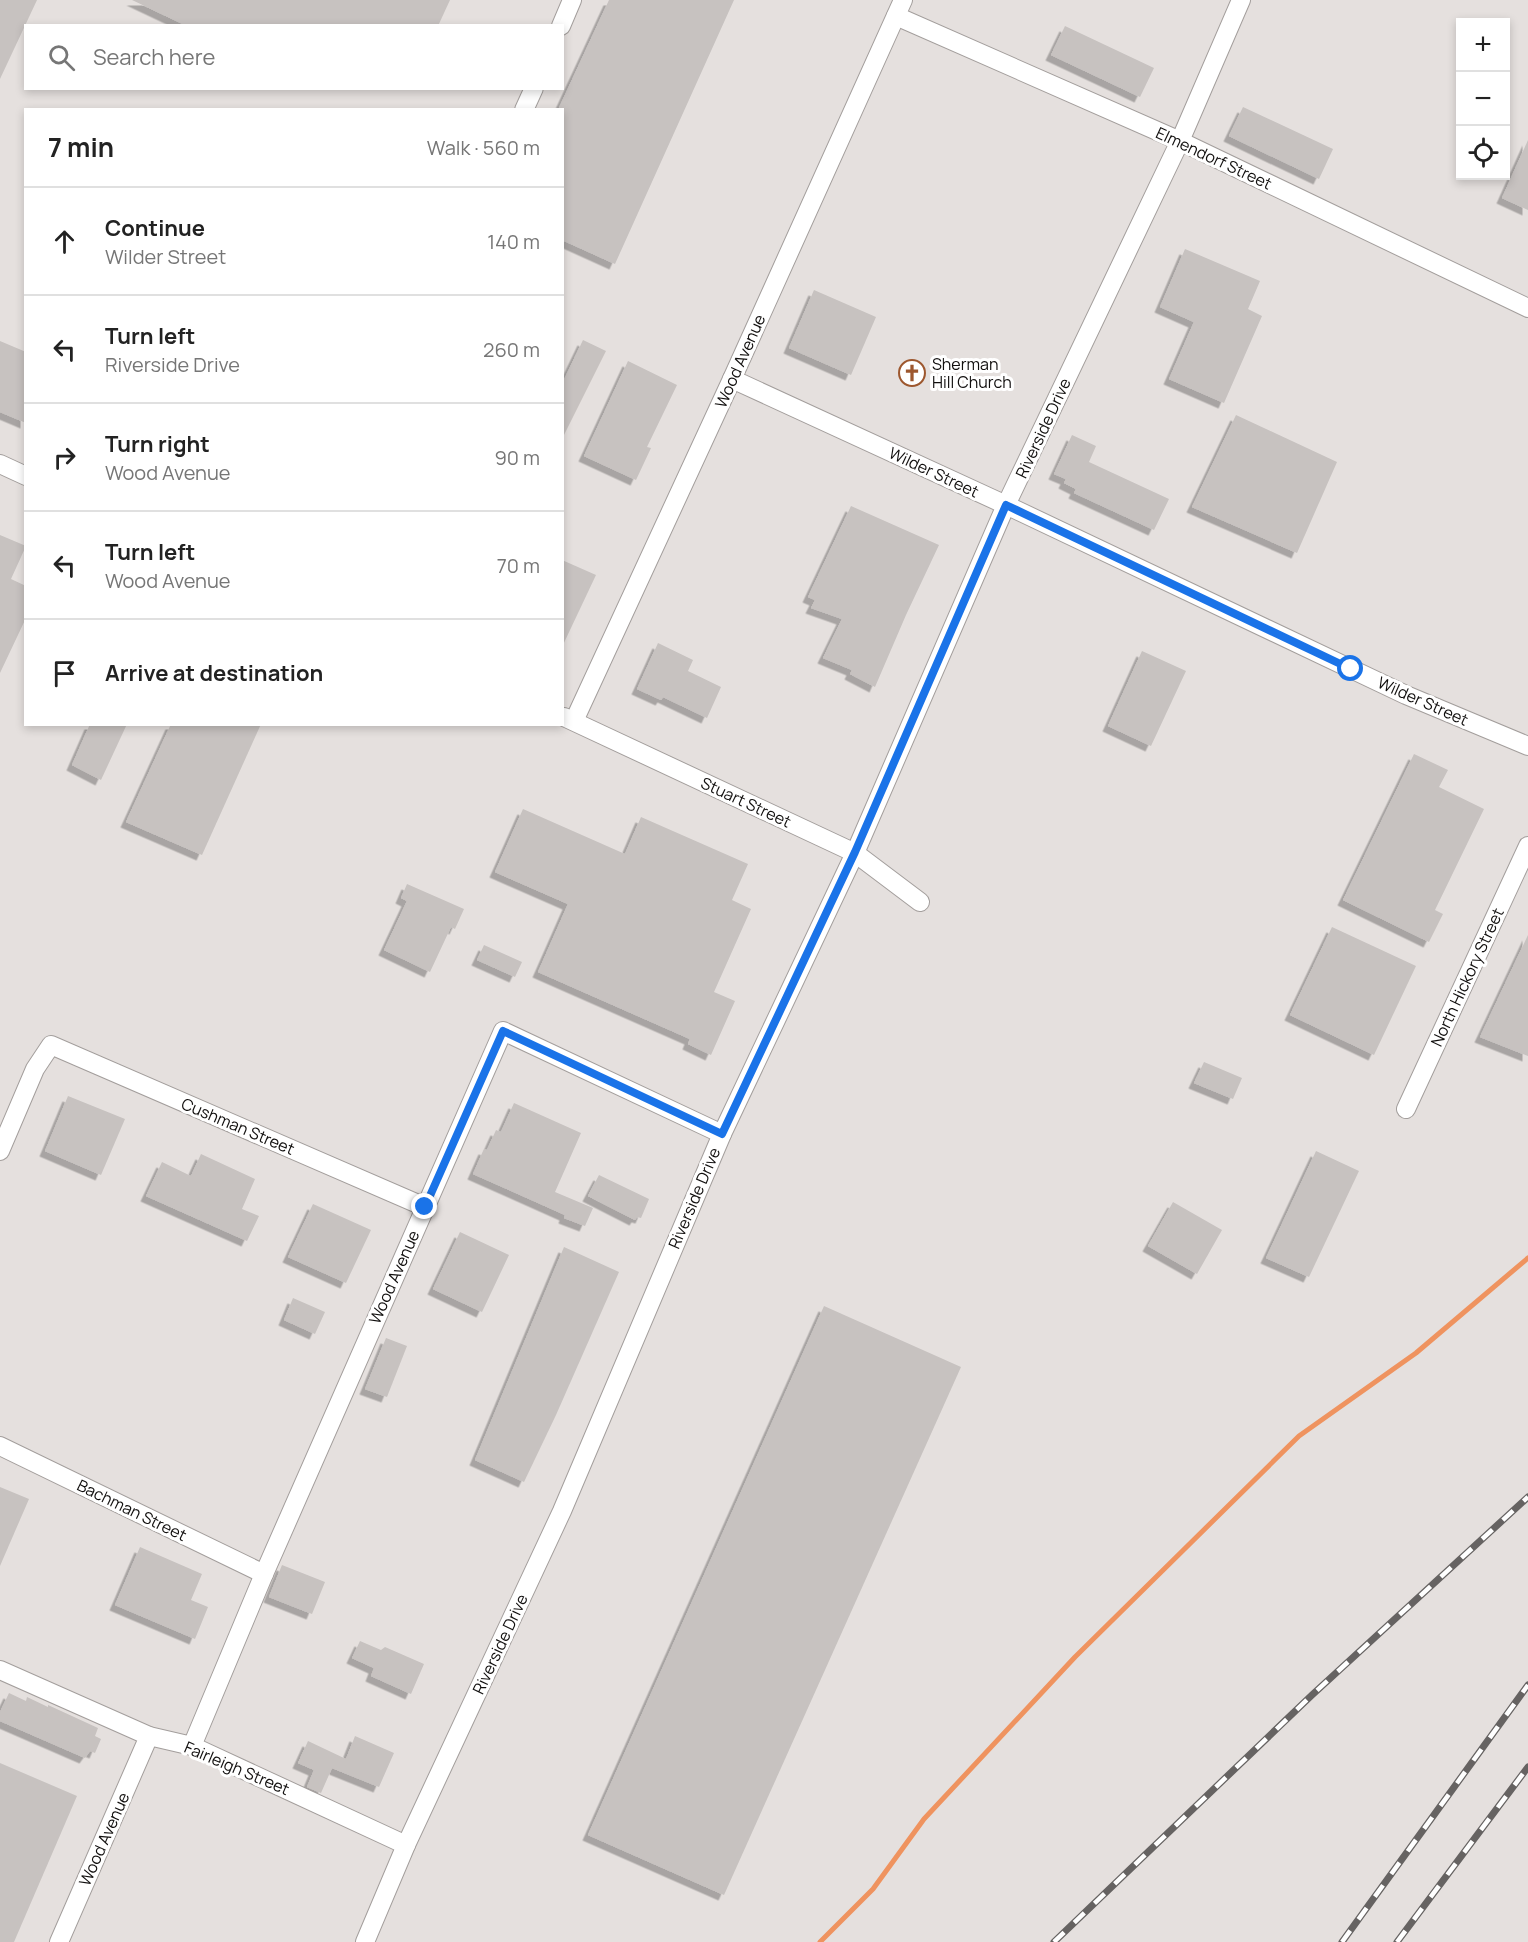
<!DOCTYPE html>
<meta charset="utf-8">
<style>
:root{--surface:#fff;--page:#f2f2f2;--text:#222;--muted:#767676;--line:#e0e0e0}
body{margin:0;font-family:Manrope,sans-serif;background:var(--page);color:var(--text)}
.controls{position:absolute;right:18px;top:18px;display:grid;overflow:hidden;border-radius:0px;box-shadow:0 3px 9px #0003}
.controls button{width:54px;height:54px;display:grid;place-items:center;padding:0;border:0;border-bottom:2px solid var(--line);background:var(--surface);color:var(--text);font:30px sans-serif}
.stop{position:absolute;width:18px;height:18px;margin:-14px;border:4px solid #1a73e8;border-radius:50%;background:#fff}
.stop.end{background:#1a73e8;border-color:#fff;box-shadow:0 2px 6px #0008}
.list{margin:0;padding:0;list-style:none}
h2{display:flex;justify-content:space-between;align-items:center;height:78px;margin:0;padding:0 24px;font-size:26px}
h2 small{font-size:20px;font-weight:400;color:var(--muted)}
.list li{display:grid;grid-template-columns:39px 1fr auto;gap:18px;align-items:center;box-sizing:border-box;height:108px;padding:0 24px;border-top:2px solid var(--line)}
.list b{display:block;font-size:22px;white-space:nowrap}
.list p{margin:0;font-size:20px;white-space:nowrap;color:var(--muted)}
.list em{font-size:20px;font-style:normal;color:var(--muted)}
.icon{flex:none;width:33px;height:33px;fill:none;stroke:currentColor;stroke-width:2;stroke-linecap:round;stroke-linejoin:round}
.map{position:relative;flex:none;width:1528px;height:1942px;overflow:hidden}
.search{position:absolute;background:var(--surface);box-shadow:0 3px 9px #0003;left:24px;top:24px;width:540px;height:66px;display:flex;align-items:center;gap:15px;box-sizing:border-box;padding:0 21px;border-radius:0px;color:var(--muted);font-size:22px}
.panel{position:absolute;background:var(--surface);box-shadow:0 3px 9px #0003;left:24px;top:108px;width:540px;height:618px;border-radius:0px}
.map>svg:first-child{display:block}
.lines{fill:none;stroke-linecap:round;stroke-linejoin:round}
.stream{stroke:#ef935f;stroke-width:5}
.building{fill:#c7c2c0;filter:url(#shadow)}
.minor-casing{stroke:#a39e9c;stroke-width:20}
.minor{stroke:#fff;stroke-width:18}
.rail-casing{stroke:#666362;stroke-width:7}
.rail{stroke:#fff;stroke-width:4.5;stroke-dasharray:14;stroke-linecap:butt}
.route{stroke:#1a73e8;stroke-width:8}
.labels{text-anchor:middle;stroke-width:6;stroke-linejoin:round;paint-order:stroke}
.street-label{font-size:16px;fill:#100e0d;stroke:#fff}
.poi-label{font-size:16px;fill:#100e0d;stroke:#fff;text-anchor:start}
</style>
<div class="map">
<svg width="1528" height="1942" viewBox="0 0 1528 1942">
<defs>
<filter id="shadow"><feDropShadow dx="-5.5" dy="5.5" stdDeviation="0" flood-color="#0004"/></filter>
</defs>
<rect width="100%" height="100%" fill="#e5e0de"/>
<g class="lines">
<!-- stream -->
<path class="stream" d="M820 1942 873 1889 924 1819 1075 1657 1299 1436 1416 1353 1528 1258"/>
</g>
<!-- building -->
<g class="building">
<path d="M0 0H37L0 79Z"/>
<path d="M132 0H450L438 26H187Z"/>
<path d="M609 0H734L615 264 562 240V110H558Z"/>
<path d="M1065 26 1154 68 1140 97 1051 55Z"/>
<path d="M1243 107 1333 149 1319 179 1229 136Z"/>
<path d="M1528 140V210L1502 198Z"/>
<path d="M1185 249 1260 281 1248 309 1262 316 1224 403 1169 379 1194 322 1160 307Z"/>
<path d="M814 290 876 317 851 375 789 348Z"/>
<path d="M583 340 606 351 562 439V384Z"/>
<path d="M0 341 26 352V423L0 412Z"/>
<path d="M628 361 677 385 647 447 651 448 636 480 584 456Z"/>
<path d="M1236 415 1337 462 1297 553 1192 507Z"/>
<path d="M1072 435 1096 446 1089 462 1169 499 1154 530 1074 493 1076 489 1064 483 1066 479 1054 474Z"/>
<path d="M851 506 939 545 906 615 875 687 850 674 852 670 823 658 842 619 811 608 815 600 808 597Z"/>
<path d="M0 535 26 546 11 579 26 586V618L0 673Z"/>
<path d="M562 560 596 575 562 647Z"/>
<path d="M658 643 693 660 688 671 721 687 707 718 663 697 661 700 637 689Z"/>
<path d="M1142 651 1186 671 1151 746 1108 726Z"/>
<path d="M90 724H127L101 780 72 765Z"/>
<path d="M171 724H261L202 855 126 822Z"/>
<path d="M1414 754 1448 770 1439 787 1484 809 1435 910 1443 914 1429 942 1343 900Z"/>
<path d="M523 809 625 854 641 817 748 864 732 900 751 909 714 992 735 1001 711 1055 688 1044 690 1039 538 972 568 904 495 872Z"/>
<path d="M407 884 464 909 455 929 451 927 430 972 384 950 407 901 401 898Z"/>
<path d="M1332 927 1416 966 1374 1055 1290 1015Z"/>
<path d="M1528 935V1056L1480 1037Z"/>
<path d="M484 945 522 962 515 977 477 960Z"/>
<path d="M1204 1062 1242 1078 1233 1099 1194 1083Z"/>
<path d="M68 1096 125 1119 101 1175 45 1151Z"/>
<path d="M514 1103 581 1133 555 1192 593 1208 585 1226 564 1218 565 1215 473 1174 484 1149 487 1150 496 1130 501 1132Z"/>
<path d="M1316 1151 1359 1171 1309 1277 1266 1258Z"/>
<path d="M201 1154 255 1179 242 1209 259 1216 247 1241 146 1196 162 1162 191 1176Z"/>
<path d="M599 1175 649 1199 641 1218 637 1217 635 1220 588 1196Z"/>
<path d="M1173 1202 1222 1230 1197 1274 1148 1246Z"/>
<path d="M313 1204 371 1230 346 1283 288 1257Z"/>
<path d="M460 1232 509 1255 482 1312 433 1289Z"/>
<path d="M564 1247 619 1272 556 1415 524 1482 475 1460Z"/>
<path d="M293 1298 325 1312 315 1334 284 1320Z"/>
<path d="M824 1306 961 1367 724 1895 588 1835Z"/>
<path d="M386 1338 407 1346 387 1397 365 1389Z"/>
<path d="M0 1487 29 1499 0 1566Z"/>
<path d="M140 1547 202 1574 191 1600 208 1607 195 1639 115 1605Z"/>
<path d="M282 1565 325 1582 312 1614 269 1597Z"/>
<path d="M360 1641 381 1650 385 1647 424 1664 411 1694 371 1676 374 1668 352 1658Z"/>
<path d="M9 1693 26 1701 27 1697 48 1707V1705L98 1728 95 1736 101 1739 95 1753 90 1751 85 1758 0 1721V1712Z"/>
<path d="M355 1736 394 1753 379 1787 332 1768 321 1793 307 1787 314 1770 298 1763 308 1741 346 1759Z"/>
<path d="M0 1763 77 1796 14 1942H0Z"/>
</g>
<g class="lines">
<defs>
<g id="minor">
<path d="M896 16 1180 141 1528 308"/>
<path d="M561 26 572 0"/>
<path d="M524 110 534 88"/>
<path d="M732 379 1006 505 1406 695 1528 746"/>
<path d="M0 464 26 476"/>
<path d="M564 717 855 853 920 902"/>
<path d="M574 721 732 379 903 0"/>
<path d="M1406 1109 1528 846"/>
<path d="M0 1151 35 1069 51 1045 425 1207"/>
<path d="M0 1446 264 1574"/>
<path d="M0 1670 149 1736 192 1746 406 1845"/>
<path d="M192 1746 264 1574 503 1031 722 1134"/>
<path d="M59 1942 149 1736"/>
<path d="M365 1942 406 1845 562 1511 722 1134 855 853 1006 505 1180 141 1241 0"/>
</g>
</defs>
<!-- minor casing -->
<use href="#minor" class="minor-casing"/>
<!-- minor -->
<use href="#minor" class="minor"/>
<defs>
<g id="rail">
<path d="M1054 1942 1312 1695 1528 1497"/>
<path d="M1342 1942 1528 1685"/>
<path d="M1397 1942 1528 1767"/>
</g>
</defs>
<!-- rail casing -->
<use href="#rail" class="rail-casing"/>
<!-- rail -->
<use href="#rail" class="rail"/>
</g>
<g class="lines">
<!-- route -->
<path class="route" d="M425 1207 503 1031 722 1134 855 852 1006 505 1351 669"/>
</g>
<!-- icons -->
<defs>
<symbol id="church-ring" viewBox="-11 -11 22 22"><circle r="9.5" fill="#fff" stroke="#9d572e" stroke-width="1.5"/><path d="M-1.2-6h2.4v3.5h3.3v2.4h-3.3V6h-2.4V-.1h-3.3v-2.4h3.3Z" fill="#9d572e"/></symbol>
</defs>
<g fill-rule="evenodd">
<use href="#church-ring" x="897" y="358" width="30" height="30"/>
</g>
<g class="labels">
<!-- street labels -->
<g class="street-label">
<text transform="translate(1214 158) rotate(25)" y="6">Elmendorf Street</text>
<text transform="translate(740 361) rotate(-66)" y="6">Wood Avenue</text>
<text transform="translate(1043 428) rotate(-65)" y="6">Riverside Drive</text>
<text transform="translate(934 472) rotate(25)" y="6">Wilder Street</text>
<text transform="translate(1423 701) rotate(24)" y="6">Wilder Street</text>
<text transform="translate(746 802) rotate(25)" y="6">Stuart Street</text>
<text transform="translate(1467 977) rotate(-65)" y="6">North Hickory Street</text>
<text transform="translate(238 1126) rotate(23)" y="6">Cushman Street</text>
<text transform="translate(694 1198) rotate(-67)" y="6">Riverside Drive</text>
<text transform="translate(394 1277) rotate(-66)" y="6">Wood Avenue</text>
<text transform="translate(132 1510) rotate(26)" y="6">Bachman Street</text>
<text transform="translate(500 1644) rotate(-65)" y="6">Riverside Drive</text>
<text transform="translate(237 1768) rotate(23)" y="6">Fairleigh Street</text>
<text transform="translate(104 1839) rotate(-66)" y="6">Wood Avenue</text>
</g>
<!-- poi labels -->
<g class="poi-label">
<text x="932" y="370">Sherman<tspan x="932" dy="18">Hill Church</tspan></text>
</g>
</g>
</svg>
<div class="controls">
<button>+</button>
<button>−</button>
<button><svg class="icon" aria-label="locate" viewBox="0 0 24 24"><circle cx="12" cy="12" r="6"/><path d="M12 2v4M12 18v4M2 12h4M18 12h4"/></svg></button>
</div>
<div class="stop" style="left:1351px;top:669px"></div>
<div class="stop end" style="left:425px;top:1207px"></div>
<div class="search"><svg class="icon" aria-label="search" viewBox="0 0 24 24"><circle cx="10" cy="10" r="6"/><path d="M15 15l6 6"/></svg>Search here</div>
<section class="panel">
<h2>7 min<small>Walk · 560 m</small></h2>
<ul class="list">
<li><svg class="icon" aria-label="ahead" viewBox="0 0 24 24"><path d="M12 20V5M6 11l6-6 6 6"/></svg><div><b>Continue</b><p>Wilder Street</p></div><em>140 m</em></li>
<li><svg class="icon" aria-label="left" viewBox="0 0 24 24"><path d="M17 20v-9H6M10 6l-5 5 5 5"/></svg><div><b>Turn left</b><p>Riverside Drive</p></div><em>260 m</em></li>
<li><svg class="icon" aria-label="right" viewBox="0 0 24 24"><path d="M7 20v-9h11M14 6l5 5-5 5"/></svg><div><b>Turn right</b><p>Wood Avenue</p></div><em>90 m</em></li>
<li><svg class="icon" aria-label="left" viewBox="0 0 24 24"><path d="M17 20v-9H6M10 6l-5 5 5 5"/></svg><div><b>Turn left</b><p>Wood Avenue</p></div><em>70 m</em></li>
<li><svg class="icon" aria-label="arrive" viewBox="0 0 24 24"><path d="M6 21V4h12l-3 4 3 4H6"/></svg><div><b>Arrive at destination</b></div></li>
</ul>
</section>
</div>
